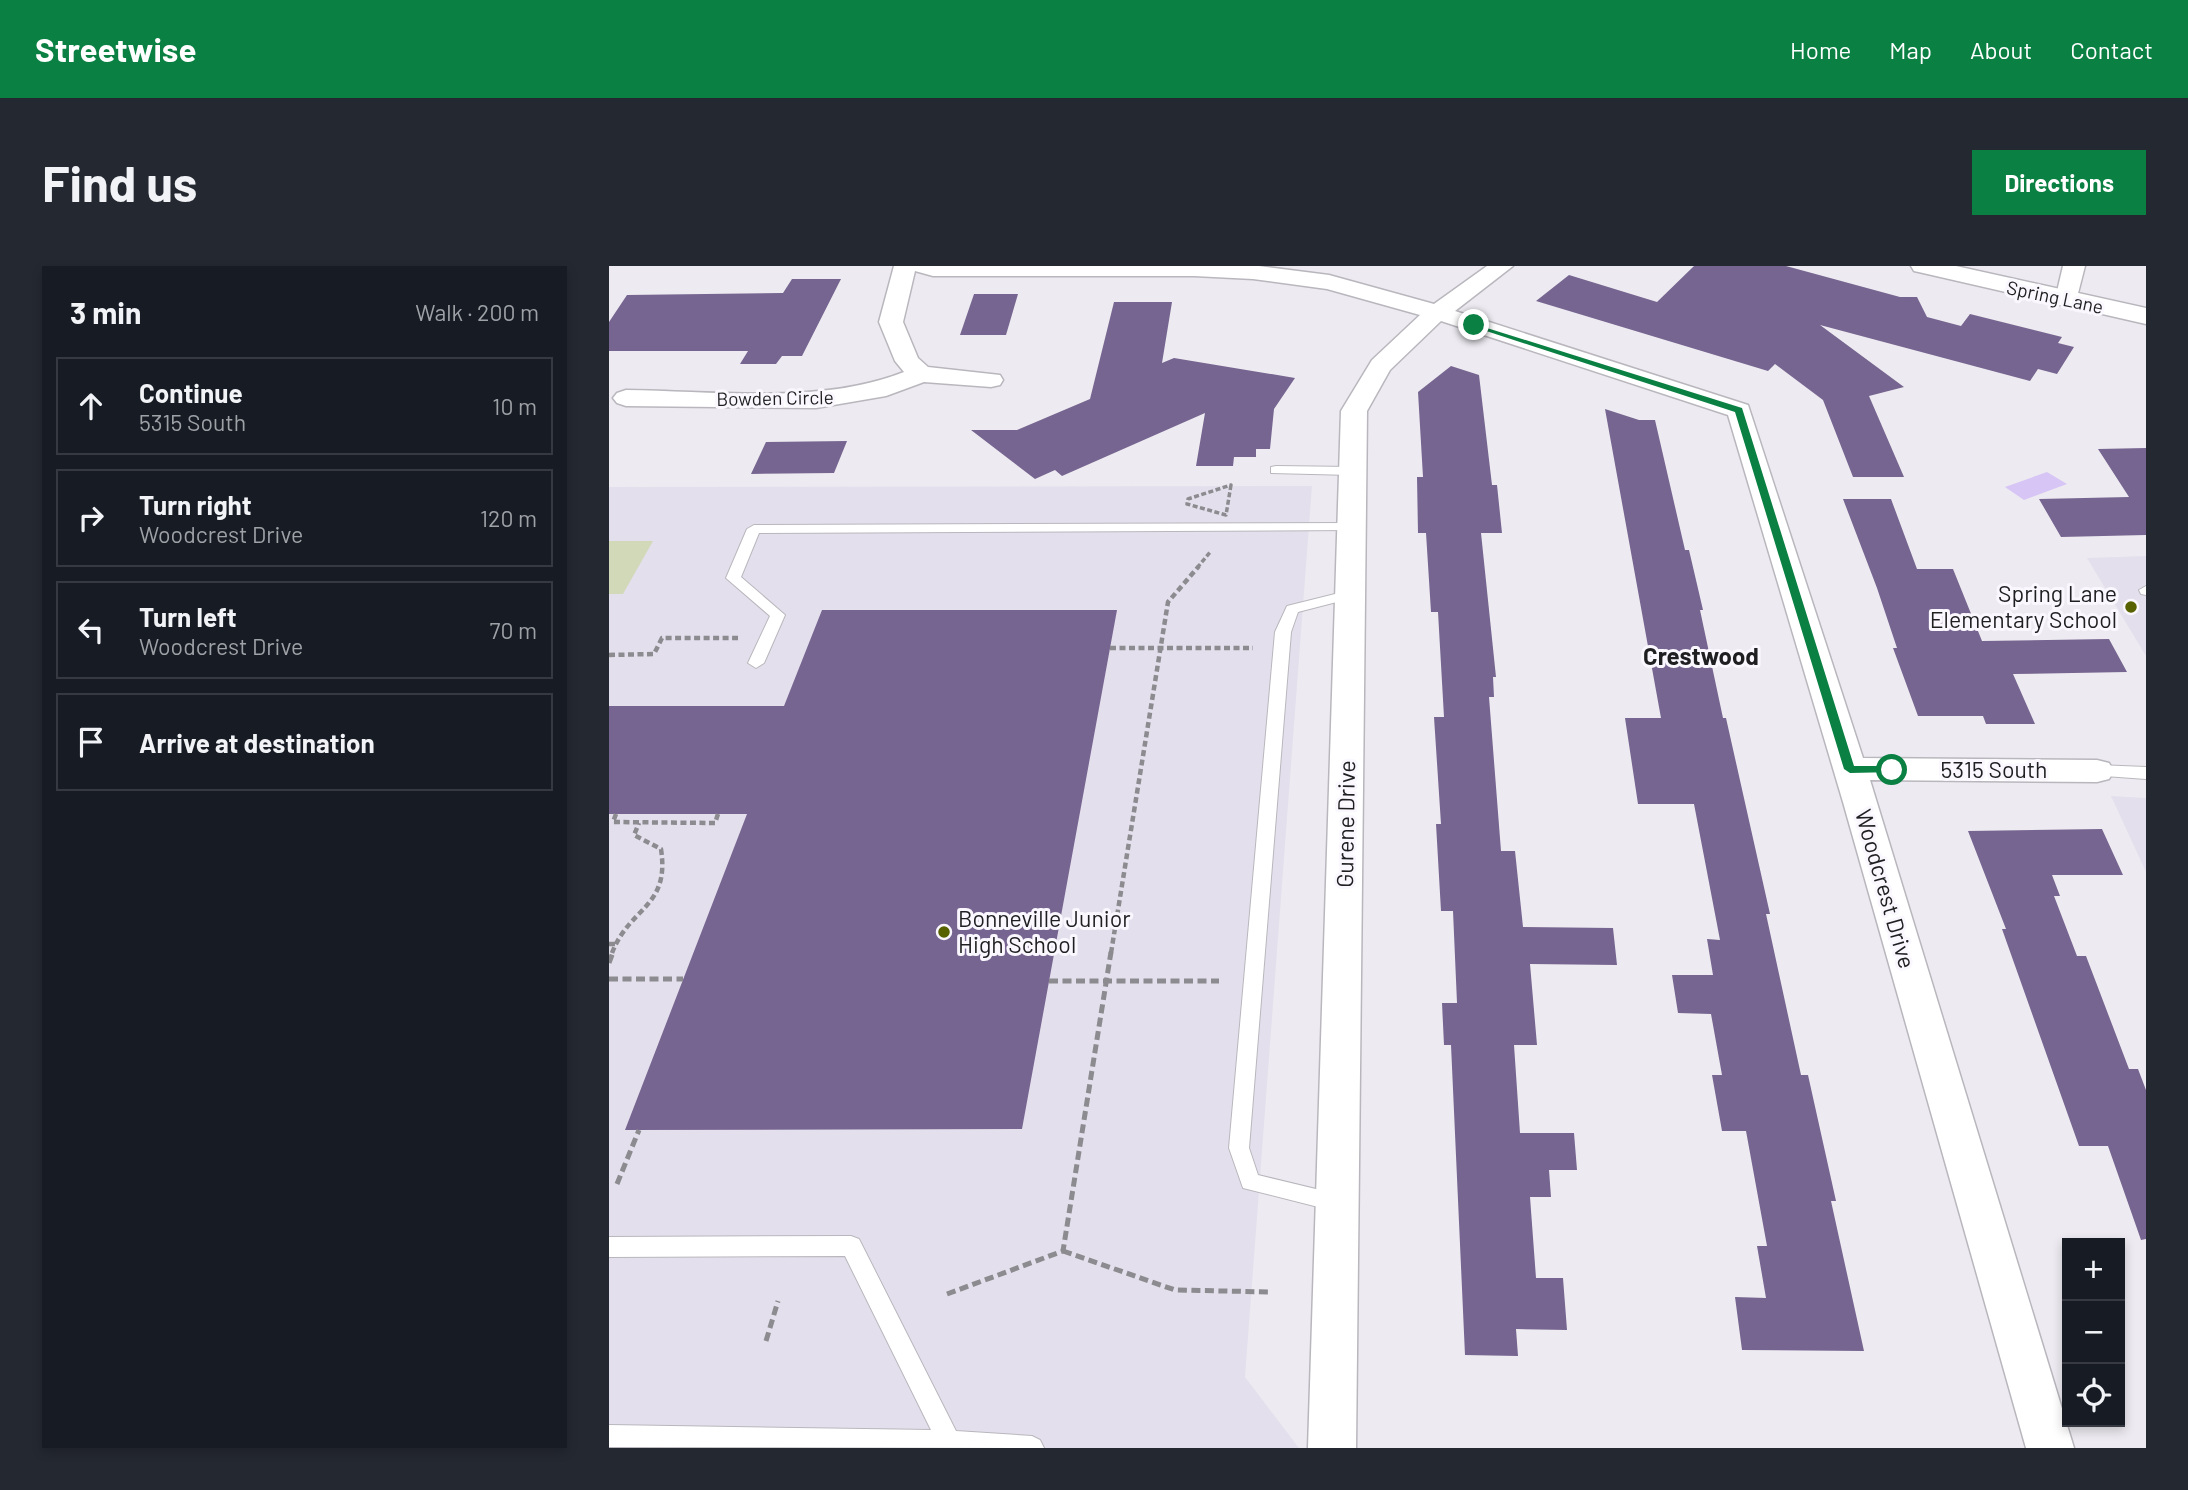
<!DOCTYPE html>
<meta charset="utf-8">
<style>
:root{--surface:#171b24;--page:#242831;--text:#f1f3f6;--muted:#9ea1a6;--line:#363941;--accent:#0b8043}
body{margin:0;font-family:Barlow,sans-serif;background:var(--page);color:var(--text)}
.controls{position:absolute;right:21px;bottom:21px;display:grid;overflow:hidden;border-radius:0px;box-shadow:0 4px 10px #0003}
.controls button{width:63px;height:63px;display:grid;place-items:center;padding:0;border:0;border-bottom:2px solid var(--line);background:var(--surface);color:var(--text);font:35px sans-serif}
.stop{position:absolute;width:21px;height:21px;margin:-16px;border:5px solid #0b8043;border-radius:50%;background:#fff}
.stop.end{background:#0b8043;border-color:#fff;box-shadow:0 2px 7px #0008}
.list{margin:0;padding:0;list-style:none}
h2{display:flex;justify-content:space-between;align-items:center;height:91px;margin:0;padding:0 28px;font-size:30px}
h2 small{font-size:23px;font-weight:400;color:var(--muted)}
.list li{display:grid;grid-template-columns:46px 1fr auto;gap:21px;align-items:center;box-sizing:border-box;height:98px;margin:0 14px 14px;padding:0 14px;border:2px solid var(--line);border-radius:0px}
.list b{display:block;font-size:26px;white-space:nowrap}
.list p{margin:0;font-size:23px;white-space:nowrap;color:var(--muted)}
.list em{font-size:23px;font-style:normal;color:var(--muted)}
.icon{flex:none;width:38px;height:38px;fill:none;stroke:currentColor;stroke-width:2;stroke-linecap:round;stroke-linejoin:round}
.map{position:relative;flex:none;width:1537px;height:1182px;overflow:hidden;border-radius:0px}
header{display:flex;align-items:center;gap:42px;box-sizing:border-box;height:98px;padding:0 35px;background:var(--accent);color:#fff}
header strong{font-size:33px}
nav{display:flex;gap:38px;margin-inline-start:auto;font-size:24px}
.intro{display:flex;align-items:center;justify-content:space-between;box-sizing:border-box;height:168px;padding:0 42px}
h1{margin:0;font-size:49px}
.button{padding:18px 32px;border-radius:0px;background:var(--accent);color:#fff;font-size:24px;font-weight:700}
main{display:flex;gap:42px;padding:0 42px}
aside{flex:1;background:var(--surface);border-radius:0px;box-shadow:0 4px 10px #0003}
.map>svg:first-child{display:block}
.built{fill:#e4dfec}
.green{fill:#d2d9b9}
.water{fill:#d7c5f5}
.building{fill:#766590}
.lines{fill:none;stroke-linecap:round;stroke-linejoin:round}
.lane-casing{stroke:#b9b7bd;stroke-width:2}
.street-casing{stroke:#b9b7bd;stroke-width:3}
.secondary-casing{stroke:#b9b7bd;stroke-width:3}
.path-far2{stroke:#8c8b8f;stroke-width:3.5;stroke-dasharray:5 2.5;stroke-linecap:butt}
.path-far1{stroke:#8c8b8f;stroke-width:4.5;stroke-dasharray:6 3.5;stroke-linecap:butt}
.path{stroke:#8c8b8f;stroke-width:5;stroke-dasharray:9 4.5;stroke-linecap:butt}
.lane{fill:#fff;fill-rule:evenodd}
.street{fill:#fff;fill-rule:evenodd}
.secondary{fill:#fff;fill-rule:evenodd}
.route{fill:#0b8043}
.poi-dot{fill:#576100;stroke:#faf8fe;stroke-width:2.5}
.labels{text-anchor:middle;stroke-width:6;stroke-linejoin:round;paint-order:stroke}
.far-street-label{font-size:19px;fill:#1f1f21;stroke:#faf8fe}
.poi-label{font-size:23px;fill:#1f1f21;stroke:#faf8fe;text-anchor:end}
.street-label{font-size:23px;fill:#1f1f21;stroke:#faf8fe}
.neighbourhood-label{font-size:24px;font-weight:bold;fill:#1f1f21;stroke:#faf8fe}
</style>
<header>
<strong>Streetwise</strong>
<nav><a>Home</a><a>Map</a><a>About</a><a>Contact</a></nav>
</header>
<div class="intro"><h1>Find us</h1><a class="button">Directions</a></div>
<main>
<aside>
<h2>3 min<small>Walk · 200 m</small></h2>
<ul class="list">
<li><svg class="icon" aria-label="ahead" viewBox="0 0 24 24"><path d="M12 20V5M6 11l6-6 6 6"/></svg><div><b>Continue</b><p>5315 South</p></div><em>10 m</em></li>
<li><svg class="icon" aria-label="right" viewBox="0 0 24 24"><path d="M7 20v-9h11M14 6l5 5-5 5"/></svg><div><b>Turn right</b><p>Woodcrest Drive</p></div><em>120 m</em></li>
<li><svg class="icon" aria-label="left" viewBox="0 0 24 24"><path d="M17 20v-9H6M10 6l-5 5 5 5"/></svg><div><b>Turn left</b><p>Woodcrest Drive</p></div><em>70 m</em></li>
<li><svg class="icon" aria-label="arrive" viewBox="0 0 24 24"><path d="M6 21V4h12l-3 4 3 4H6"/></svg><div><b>Arrive at destination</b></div></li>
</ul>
</aside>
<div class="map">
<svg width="1537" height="1182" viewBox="0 0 1537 1182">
<rect width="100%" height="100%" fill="#edebf1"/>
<!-- built -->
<g class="built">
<path d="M703 220 636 1111 690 1182H0V221Z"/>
<path d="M1537 290V390L1478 292Z"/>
<path d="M1502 530 1537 532V606Z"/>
</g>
<!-- green -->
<path class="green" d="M0 275H44L14 328H0Z"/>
<!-- water -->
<path class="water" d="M1438 206 1458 218 1415 234 1396 221Z"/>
<!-- building -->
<g class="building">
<path d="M1085 0H1177L1291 31H1308L1318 51 1352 60 1361 48 1453 71 1449 77 1465 81 1448 108 1429 103 1421 115 1211 59 1295 121 1260 130 1295 211H1244L1214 134 1166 98 1159 105 927 35 960 9 1048 36Z"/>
<path d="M183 13H232L193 90H173L167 98H131L139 85H0V56L18 29 174 27Z"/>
<path d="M365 28H409L397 69H351Z"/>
<path d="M505 36H563L553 97 565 92 686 112 665 143 661 183H647V191H625L624 200H587L596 147 453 210 446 204 426 213 362 164H408L481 133Z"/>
<path d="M842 100 870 109 883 219H888L893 267H872L887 411H884L885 431H880L892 585H906L914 661 1004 662 1008 699 921 698 928 779H905L911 867H965L968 904H940L942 931H921L927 1012H954L958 1064 907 1063 909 1090 856 1089 842 779H835L833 737H848L844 645H832L827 558H832L825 451H835L829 346H822L817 267H809L808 211H814L809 126Z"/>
<path d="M996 143 1030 154H1046L1076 284H1080L1094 344H1091L1114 452H1117L1161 648H1157L1192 809H1199L1227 935H1222L1255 1085 1133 1084 1126 1031 1157 1032 1148 980H1158L1137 865H1113L1103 809H1113L1102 748 1069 747 1063 709H1104L1098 673 1111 674 1085 538H1029L1016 452H1052Z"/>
<path d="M238 175 225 207 142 208 157 176Z"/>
<path d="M1537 182V269L1452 271 1430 233 1520 231 1489 183Z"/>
<path d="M1234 233H1282L1308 303H1344L1373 375 1500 373 1518 406 1404 408 1426 458H1377L1374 450H1309L1284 382H1288L1268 322Z"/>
<path d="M213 344H508L413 863 16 864 138 548H0V440H175Z"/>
<path d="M1493 563 1514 609H1443L1451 630H1445L1468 690H1477L1520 803H1529L1537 824V973L1532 974 1499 880H1470L1393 663H1397L1359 565Z"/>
</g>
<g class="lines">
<defs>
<g id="lane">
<path d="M667 200 743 201 750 205 743 209 662 207V201Z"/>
<path d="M743 257 750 261 748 264 150 267 132 311 176 349 155 397 147 402 139 397 161 350 117 312 138 263 145 259Z"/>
<path d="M1537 320V329L1532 328 1530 324Z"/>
<path d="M742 324 747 325V331L689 346 682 366 640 882 649 909 736 930 740 937 736 944 729 946 634 922 620 882 666 366 678 340Z"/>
<path d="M1488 499 1537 501V513L1482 509 1480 505Z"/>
<path d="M242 970 250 973 347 1165 423 1170 431 1174 435 1182 0 1181V1159L322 1164 236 990 0 991V971Z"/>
</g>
<g id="street">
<path d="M285 0H650L720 9 825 38 878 0H904L846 45 1139 139 1254 492 1488 494 1500 497 1505 505 1500 513 1488 516 1261 514 1465 1182H1417L1234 536 1119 149 832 55 781 104 758 145 747 1182H699L732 145 763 94 811 49 718 23 644 13 585 10H324L306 5 294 56 309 92 319 101 391 109 394 114 391 119 382 121 315 116 277 130 207 142 17 140 8 137 4 132 8 127 17 124C106 125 212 139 295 106L286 95 270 56Z"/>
<path d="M1454 0H1476L1466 39H1450L1446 34Z"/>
</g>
<path id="secondary" d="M1302 0H1347L1537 42V58L1314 7 1305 5Z"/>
</defs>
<!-- lane casing -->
<use href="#lane" class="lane-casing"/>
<!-- street casing -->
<use href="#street" class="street-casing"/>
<!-- secondary casing -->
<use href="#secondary" class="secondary-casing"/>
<!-- path-far2 -->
<g class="path-far2">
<path d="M622 219 617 249 578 238 579 233Z"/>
<path d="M588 302 602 285"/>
</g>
<!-- path-far1 -->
<g class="path-far1">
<path d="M501 382H644"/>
<path d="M0 389 45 388 53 372H129"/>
<path d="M7 548 4 556 106 557 109 548"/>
<path d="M0 678H7"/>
<path d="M3 687C21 640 61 642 52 583L25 569 30 557"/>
<path d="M502 687 559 336 590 300"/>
</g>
<!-- path -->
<g class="path">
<path d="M0 697 4 686"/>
<path d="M0 713H74"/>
<path d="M440 715H610"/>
<path d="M8 918 30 864"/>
<path d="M454 985 566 1024 662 1026"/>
<path d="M338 1028 454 985 502 686"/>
<path d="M157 1075 169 1035"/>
</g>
<!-- lane -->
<use href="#lane" class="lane"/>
<!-- street -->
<use href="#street" class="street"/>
<!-- secondary -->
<use href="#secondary" class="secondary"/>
</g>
<!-- route -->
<path class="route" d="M862 57 1133 142 1245 500H1283L1289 504 1287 506 1241 507 1235 503 1126 146 862 60Z"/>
<!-- markers -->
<g class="poi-dot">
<circle cx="1522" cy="341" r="7"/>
<circle cx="335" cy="666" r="7"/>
</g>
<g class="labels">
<!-- far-street labels -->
<g class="far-street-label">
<text transform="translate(1446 31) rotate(12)" y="7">Spring Lane</text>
<text transform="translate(166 132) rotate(-1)" y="7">Bowden Circle</text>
</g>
<!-- poi labels -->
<g class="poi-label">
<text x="1508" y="336">Spring Lane<tspan x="1508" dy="26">Elementary School</tspan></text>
<text x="349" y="661" text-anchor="start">Bonneville Junior<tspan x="349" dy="26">High School</tspan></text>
</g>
<!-- street labels -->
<g class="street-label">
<text x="1385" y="512">5315 South</text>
<text transform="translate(737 558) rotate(-89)" y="8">Gurene Drive</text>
<text transform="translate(1276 623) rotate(74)" y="8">Woodcrest Drive</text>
</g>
<!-- neighbourhood labels -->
<g class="neighbourhood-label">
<text x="1092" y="399">Crestwood</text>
</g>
</g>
</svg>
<div class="controls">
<button>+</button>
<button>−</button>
<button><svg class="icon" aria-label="locate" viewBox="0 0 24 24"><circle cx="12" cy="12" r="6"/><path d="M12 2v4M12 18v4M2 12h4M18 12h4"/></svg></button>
</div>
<div class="stop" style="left:1283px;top:504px"></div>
<div class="stop end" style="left:865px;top:59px"></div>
</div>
</main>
